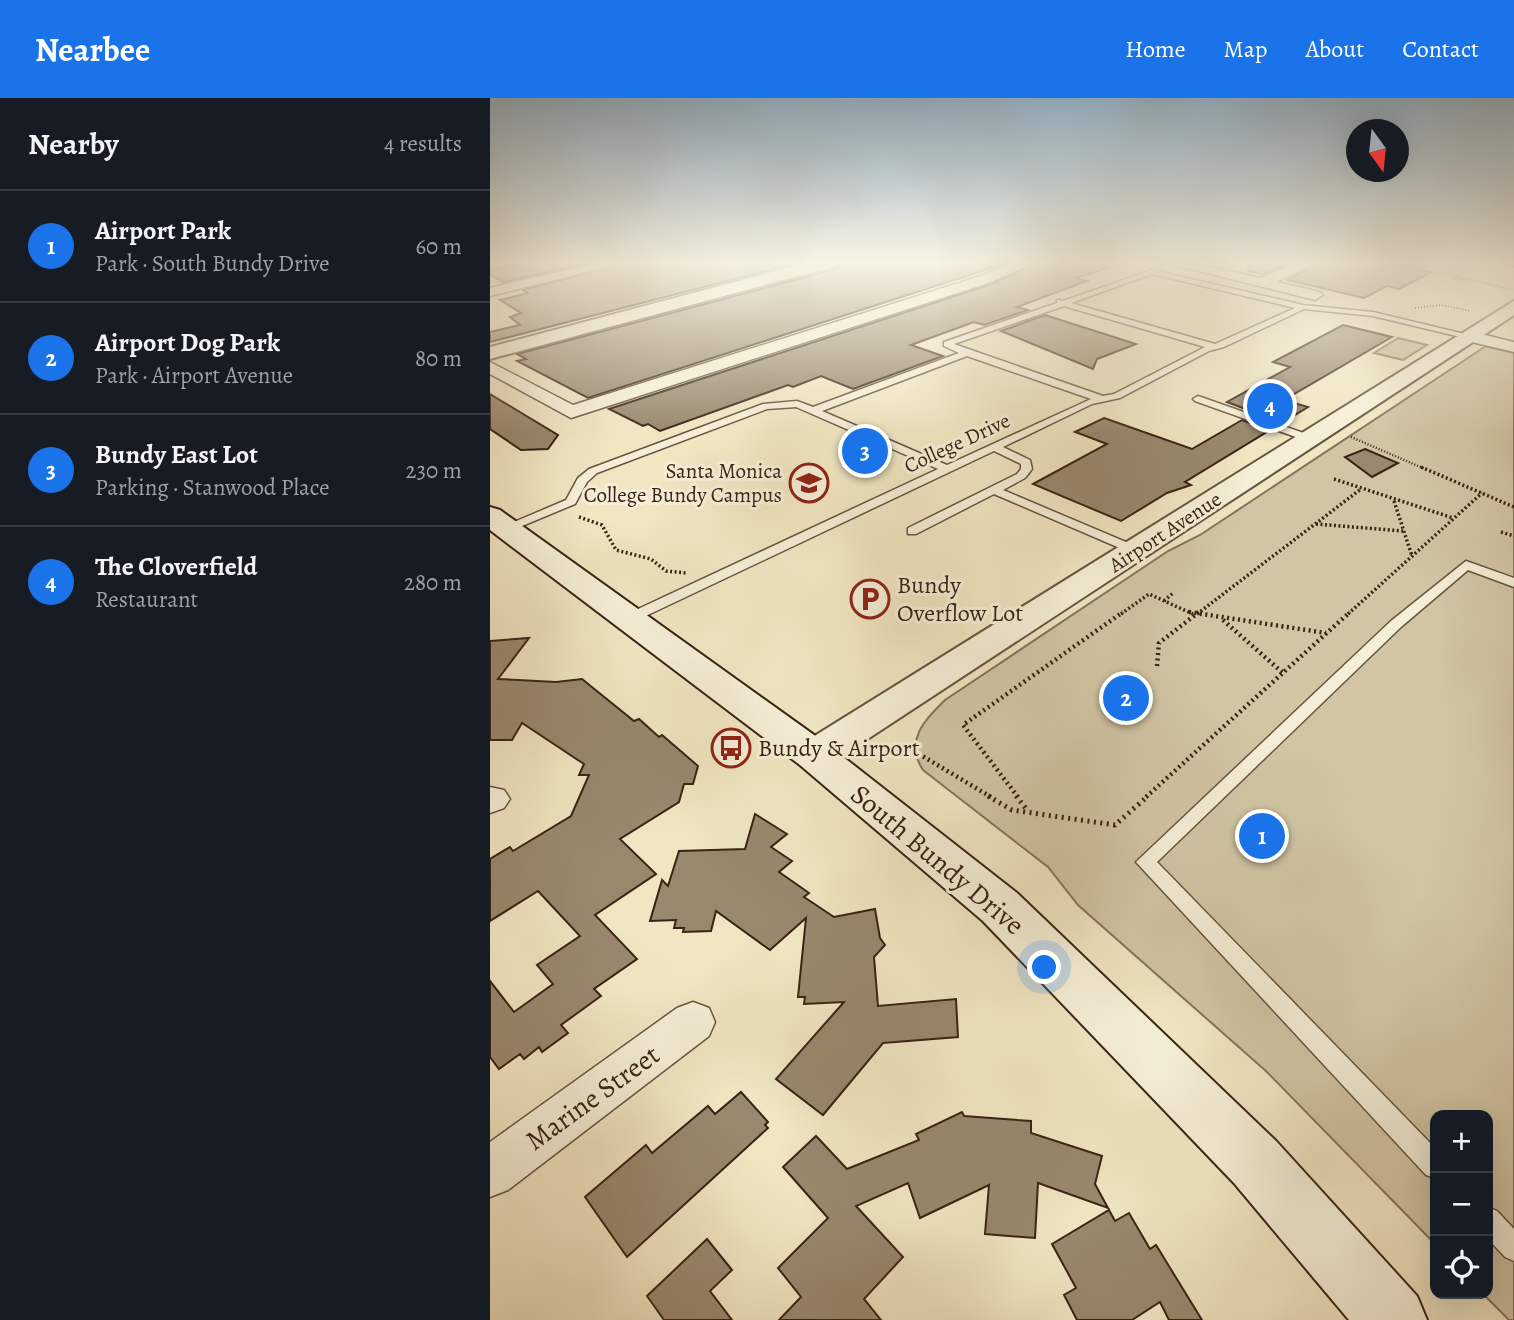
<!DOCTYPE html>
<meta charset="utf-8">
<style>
:root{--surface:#171b24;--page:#20242c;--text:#f1f3f6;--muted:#9ea1a6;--line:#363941;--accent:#1a73e8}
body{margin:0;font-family:Alegreya,serif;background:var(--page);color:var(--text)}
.controls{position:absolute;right:21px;bottom:21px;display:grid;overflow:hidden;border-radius:14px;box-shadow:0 7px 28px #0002}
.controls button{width:63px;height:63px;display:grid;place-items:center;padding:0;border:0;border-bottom:2px solid var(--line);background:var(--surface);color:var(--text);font:35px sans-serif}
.compass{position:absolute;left:856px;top:21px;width:63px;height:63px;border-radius:50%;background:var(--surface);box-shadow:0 7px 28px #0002;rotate:165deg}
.you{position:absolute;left:555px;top:870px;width:24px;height:24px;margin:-18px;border:5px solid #fff;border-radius:50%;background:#1a73e8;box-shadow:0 0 0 10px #1a73e833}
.badge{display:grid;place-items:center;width:46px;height:46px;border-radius:50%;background:var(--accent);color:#fff;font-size:23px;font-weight:700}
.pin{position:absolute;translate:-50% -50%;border:4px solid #fff;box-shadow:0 2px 7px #0006}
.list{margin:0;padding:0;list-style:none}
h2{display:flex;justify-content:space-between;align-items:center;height:91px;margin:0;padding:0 28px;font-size:30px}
h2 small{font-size:23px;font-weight:400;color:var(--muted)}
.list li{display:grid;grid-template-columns:46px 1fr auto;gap:21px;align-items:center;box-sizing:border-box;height:112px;padding:0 28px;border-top:2px solid var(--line)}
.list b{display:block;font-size:26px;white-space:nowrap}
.list p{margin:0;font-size:23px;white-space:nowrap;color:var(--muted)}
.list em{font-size:23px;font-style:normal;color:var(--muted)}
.icon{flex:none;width:38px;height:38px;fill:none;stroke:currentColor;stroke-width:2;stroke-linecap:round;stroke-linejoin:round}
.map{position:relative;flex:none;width:1024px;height:1222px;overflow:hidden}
header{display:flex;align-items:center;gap:42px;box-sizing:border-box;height:98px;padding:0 35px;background:var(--accent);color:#fff}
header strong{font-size:33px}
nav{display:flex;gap:38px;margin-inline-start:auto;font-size:24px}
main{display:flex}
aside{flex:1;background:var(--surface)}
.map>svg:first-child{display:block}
.green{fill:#d1c5a4;stroke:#85745c;stroke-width:2}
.building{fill:#98886e;stroke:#392314;stroke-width:2}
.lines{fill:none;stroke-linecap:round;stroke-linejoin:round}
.service-casing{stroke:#675440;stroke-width:3}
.minor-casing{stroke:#675440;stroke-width:3}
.tertiary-casing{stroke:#675440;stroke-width:4}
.secondary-casing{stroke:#392314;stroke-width:4}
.path-far4{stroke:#392314;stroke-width:2;stroke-dasharray:1 2;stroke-linecap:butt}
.path-far3{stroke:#392314;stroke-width:2.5;stroke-dasharray:1 2;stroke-linecap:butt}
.path-far2{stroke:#392314;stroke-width:3.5;stroke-dasharray:2 2.5;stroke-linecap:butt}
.path-far1{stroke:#392314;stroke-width:4.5;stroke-dasharray:2 3.5;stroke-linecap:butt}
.path{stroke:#392314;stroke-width:5;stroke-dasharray:2 4.5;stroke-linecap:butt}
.service{fill:#f5efd7;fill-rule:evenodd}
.minor{fill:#f5efd7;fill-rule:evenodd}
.tertiary{fill:#f5efd7;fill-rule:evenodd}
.secondary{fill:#f5efd7;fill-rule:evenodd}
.labels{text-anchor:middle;stroke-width:6;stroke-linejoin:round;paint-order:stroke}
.far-street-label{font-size:21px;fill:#392314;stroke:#f5efd7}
.far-poi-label{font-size:21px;fill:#392314;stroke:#f5efd7;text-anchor:end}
.poi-label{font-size:24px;fill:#392314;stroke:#f5efd7;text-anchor:start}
.near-street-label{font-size:28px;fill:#392314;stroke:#f5efd7}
</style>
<header>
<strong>Nearbee</strong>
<nav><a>Home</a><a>Map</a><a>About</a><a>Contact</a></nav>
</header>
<main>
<aside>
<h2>Nearby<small>4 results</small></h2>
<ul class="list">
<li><span class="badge">1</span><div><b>Airport Park</b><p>Park · South Bundy Drive</p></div><em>60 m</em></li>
<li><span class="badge">2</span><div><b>Airport Dog Park</b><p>Park · Airport Avenue</p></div><em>80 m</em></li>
<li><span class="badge">3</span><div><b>Bundy East Lot</b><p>Parking · Stanwood Place</p></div><em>230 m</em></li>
<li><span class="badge">4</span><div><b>The Cloverfield</b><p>Restaurant</p></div><em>280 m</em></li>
</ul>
</aside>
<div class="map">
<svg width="1024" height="1222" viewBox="0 0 1024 1222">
<rect width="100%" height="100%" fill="#f0e6c2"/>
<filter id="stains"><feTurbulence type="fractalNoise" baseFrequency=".00286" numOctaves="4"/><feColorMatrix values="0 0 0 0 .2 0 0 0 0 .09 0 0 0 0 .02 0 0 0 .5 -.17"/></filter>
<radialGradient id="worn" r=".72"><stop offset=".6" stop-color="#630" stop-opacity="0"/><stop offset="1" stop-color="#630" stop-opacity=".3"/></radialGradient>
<!-- green -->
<g class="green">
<path d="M908 240 937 247 913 262 884 255Z"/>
<path d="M996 248 1024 255V1222H1019L993 1196H998V1017H945V1146L777 974 588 807 558 769 433 672C414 643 434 623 455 602L678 453 710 437Z"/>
</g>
<!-- building -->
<g class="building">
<path d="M37 164H101L14 184 0 177V172Z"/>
<path d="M139 164H311L0 244V234L30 227 20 219 31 215 10 202 38 195 33 192Z"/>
<path d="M350 164H520L98 300 27 263 36 261 27 256 346 171Z"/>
<path d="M547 164H620L621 169 585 180 597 183 527 209 538 212 494 227 484 224 421 247 453 258 363 291 331 278 303 289 298 287 170 333 158 326 153 328 119 311 502 186Z"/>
<path d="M759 164H803L773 176 758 173Z"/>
<path d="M829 164H942L927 171 942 174 909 191 897 188 874 200 798 182Z"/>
<path d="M555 217 646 246 607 261 603 271 511 233Z"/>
<path d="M853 227 902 239 794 302 818 309 792 325 737 304 800 269 783 264Z"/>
<path d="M0 296 68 337 58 351 31 352 0 331Z"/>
<path d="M614 320 702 351 752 322 780 332 695 384 701 387 677 395 631 423 543 386 617 346 585 334Z"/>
<path d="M875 351 908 365 882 379 855 359Z"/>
<path d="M39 540 8 581 66 584 92 581 144 623 149 621 169 639 172 637 208 668 203 686H194L189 704 130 741 166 776 105 817 147 861 104 891 111 898 71 927 78 935 52 954 49 949 34 961 30 956 9 971 0 959V883L24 914 63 886 47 867 90 838 48 793 0 823V761L20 749 23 753 81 718 99 677H89L94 666 32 625 22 642H0V543Z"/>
<path d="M265 716 297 736 281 749 302 763 289 774 319 795 314 799 344 819 385 811 390 840 395 847 384 859 388 908 466 901 468 939 393 945 333 1017 286 981 354 904 314 906 315 899H308L316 820 280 852 226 813 221 833 193 834 194 830H184L186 822 160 823 172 782 178 788 189 753 255 751Z"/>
<path d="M251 994 278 1024 275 1027 278 1030 137 1159 95 1099 156 1047 162 1055 218 1008 225 1016Z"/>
<path d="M472 1014 474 1018 541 1023V1035L612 1058 605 1086 618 1110 548 1085 545 1140 495 1136 499 1087 430 1120 418 1085 366 1108 413 1159 374 1201 391 1222H289L311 1199 288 1170 338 1120 293 1069 326 1038 357 1071 429 1042 426 1036Z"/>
<path d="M619 1112 625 1123 639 1115 660 1151 666 1147 712 1222H679L670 1204 642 1222H587L574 1197 586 1190 562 1146Z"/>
<path d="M217 1141 242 1172 220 1193 242 1222H174L157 1198Z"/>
</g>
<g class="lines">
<defs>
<g id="service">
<path d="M1011 164H1024V168L1012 165Z"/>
<path d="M662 172 813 207 883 214 983 238 979 241 883 218 814 211 734 249 719 253 630 300 602 306 513 349 540 362 542 371 535 380 513 392 650 450 652 453 646 457 504 396 426 436H418V430L527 376 531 371V366L504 353 143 524H133L131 521 133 518 448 371 306 309 277 311 107 375 97 384 85 406 20 433 16 434 10 430 76 402 88 380 99 371 273 306 307 303 323 309 469 255 454 248V244L567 205V202L573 203ZM662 176 805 210 725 246 581 205ZM574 208 715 249 624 296 613 298 464 246ZM477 258 601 301 457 367 332 313Z"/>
<path d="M708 298 825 339 826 341 817 343 705 303 703 301Z"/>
<path d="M976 463 1024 480V489L978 472 911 529 667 764 945 1050V1080L936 1077 646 764 901 523Z"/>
<path d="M998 1109 1007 1113 1024 1131V1163L1015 1159 998 1141Z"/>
</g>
<g id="minor">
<path d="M112 164H136L0 198V190Z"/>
<path d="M526 164H545L501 184 81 320 0 276V264L83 307 491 178Z"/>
<path d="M672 164H696L771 180 809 164H827L787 184 830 194 833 197 825 202Z"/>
<path d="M979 233 1024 244V254L973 242 971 238Z"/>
<path d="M0 689 14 692 20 701 14 710 0 715Z"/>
<path d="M203 904 219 910 225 924 219 938 18 1092 0 1099V1044L187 910Z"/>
</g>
<g id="tertiary">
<path d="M320 164H347L345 168 0 261V249Z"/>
<path d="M1024 203V217L338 667 324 671 310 667 304 657 310 647Z"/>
</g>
<path id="secondary" d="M0 409 10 412 338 647 527 795 786 1043 927 1198 937 1222H859L744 1085 493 823 310 667 0 432Z"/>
</defs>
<!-- service casing -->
<use href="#service" class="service-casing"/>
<!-- minor casing -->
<use href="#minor" class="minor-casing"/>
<!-- tertiary casing -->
<use href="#tertiary" class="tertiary-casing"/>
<!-- secondary casing -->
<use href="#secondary" class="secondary-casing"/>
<!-- path-far4 -->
<g class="path-far4">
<path d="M951 177 952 174 1019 191"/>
<path d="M964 180 977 182"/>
<path d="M925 210 951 207 981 213"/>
</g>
<!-- path-far3 -->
<path class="path-far3" d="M861 339 935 371"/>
<!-- path-far2 -->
<g class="path-far2">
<path d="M931 369 1024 409"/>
<path d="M844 381 963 420"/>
<path d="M904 403 922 458"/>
<path d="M89 419 112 427 126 452 161 461 176 473 196 475"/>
<path d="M826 426 913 433"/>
<path d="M1011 434 1024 438"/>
<path d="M674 503 683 495"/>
<path d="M631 516 659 496 703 516"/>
<path d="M707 516 871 391"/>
<path d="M858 516 992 395"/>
</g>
<!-- path-far1 -->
<g class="path-far1">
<path d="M699 514 836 535"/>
<path d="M733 522 793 575"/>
<path d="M667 568 669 545 709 514"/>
<path d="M419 650 501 699"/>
<path d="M528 699 473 627 633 514"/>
<path d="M656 699 860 514"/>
</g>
<!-- path -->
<g class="path">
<path d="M498 698 522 712 625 727 658 698"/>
<path d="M526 698 538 713"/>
</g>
<!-- service -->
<use href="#service" class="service"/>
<!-- minor -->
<use href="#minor" class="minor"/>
<!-- tertiary -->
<use href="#tertiary" class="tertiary"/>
<!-- secondary -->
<use href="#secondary" class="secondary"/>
</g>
<!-- sky -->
<linearGradient id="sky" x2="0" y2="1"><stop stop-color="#92aec1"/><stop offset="0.49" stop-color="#f8f4e4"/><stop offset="1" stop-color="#f8f4e4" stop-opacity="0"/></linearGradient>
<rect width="1024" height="335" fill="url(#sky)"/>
<!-- icons -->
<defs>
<symbol id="university-ring" viewBox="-11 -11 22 22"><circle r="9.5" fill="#f5efd7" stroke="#8f2418" stroke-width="1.5"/><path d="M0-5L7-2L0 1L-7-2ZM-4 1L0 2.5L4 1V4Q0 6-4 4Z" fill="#8f2418"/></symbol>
<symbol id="parking-ring" viewBox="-11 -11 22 22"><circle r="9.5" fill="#f5efd7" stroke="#8f2418" stroke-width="1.5"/><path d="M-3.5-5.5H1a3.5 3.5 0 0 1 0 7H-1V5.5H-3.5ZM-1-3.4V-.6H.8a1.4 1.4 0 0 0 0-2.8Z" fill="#8f2418"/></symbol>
<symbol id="bus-ring" viewBox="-11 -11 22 22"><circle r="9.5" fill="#f5efd7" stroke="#8f2418" stroke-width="1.5"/><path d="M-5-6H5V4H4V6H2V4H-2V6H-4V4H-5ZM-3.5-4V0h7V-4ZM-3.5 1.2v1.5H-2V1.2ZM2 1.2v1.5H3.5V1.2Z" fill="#8f2418"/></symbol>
</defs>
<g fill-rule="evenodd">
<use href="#university-ring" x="297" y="363" width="44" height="44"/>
<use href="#parking-ring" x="358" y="479" width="44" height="44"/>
<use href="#bus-ring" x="219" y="628" width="44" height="44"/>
</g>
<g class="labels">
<!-- far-street labels -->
<g class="far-street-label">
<text transform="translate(467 345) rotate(-25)" y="7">College Drive</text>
<text transform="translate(675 434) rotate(-33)" y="7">Airport Avenue</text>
</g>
<!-- far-poi labels -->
<g class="far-poi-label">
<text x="292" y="380">Santa Monica<tspan x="292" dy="24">College Bundy Campus</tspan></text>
</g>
<!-- poi labels -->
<g class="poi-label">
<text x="407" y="495">Bundy<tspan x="407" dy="28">Overflow Lot</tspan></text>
<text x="268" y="658">Bundy &amp; Airport</text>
</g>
<!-- near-street labels -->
<g class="near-street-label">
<text transform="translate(448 761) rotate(40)" y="10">South Bundy Drive</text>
<text transform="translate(102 999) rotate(-36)" y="10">Marine Street</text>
</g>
</g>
<rect width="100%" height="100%" filter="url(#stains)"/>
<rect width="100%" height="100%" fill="url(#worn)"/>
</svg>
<div class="controls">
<button>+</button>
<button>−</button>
<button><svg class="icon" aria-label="locate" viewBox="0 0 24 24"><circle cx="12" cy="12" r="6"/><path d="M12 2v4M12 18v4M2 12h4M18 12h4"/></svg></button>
</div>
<svg class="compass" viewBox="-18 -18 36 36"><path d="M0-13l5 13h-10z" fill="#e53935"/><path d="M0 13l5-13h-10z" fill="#9ea1a6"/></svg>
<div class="you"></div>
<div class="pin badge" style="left:772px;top:738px">1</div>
<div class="pin badge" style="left:636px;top:600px">2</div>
<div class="pin badge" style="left:375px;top:353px">3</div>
<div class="pin badge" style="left:780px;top:308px">4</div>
</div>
</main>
